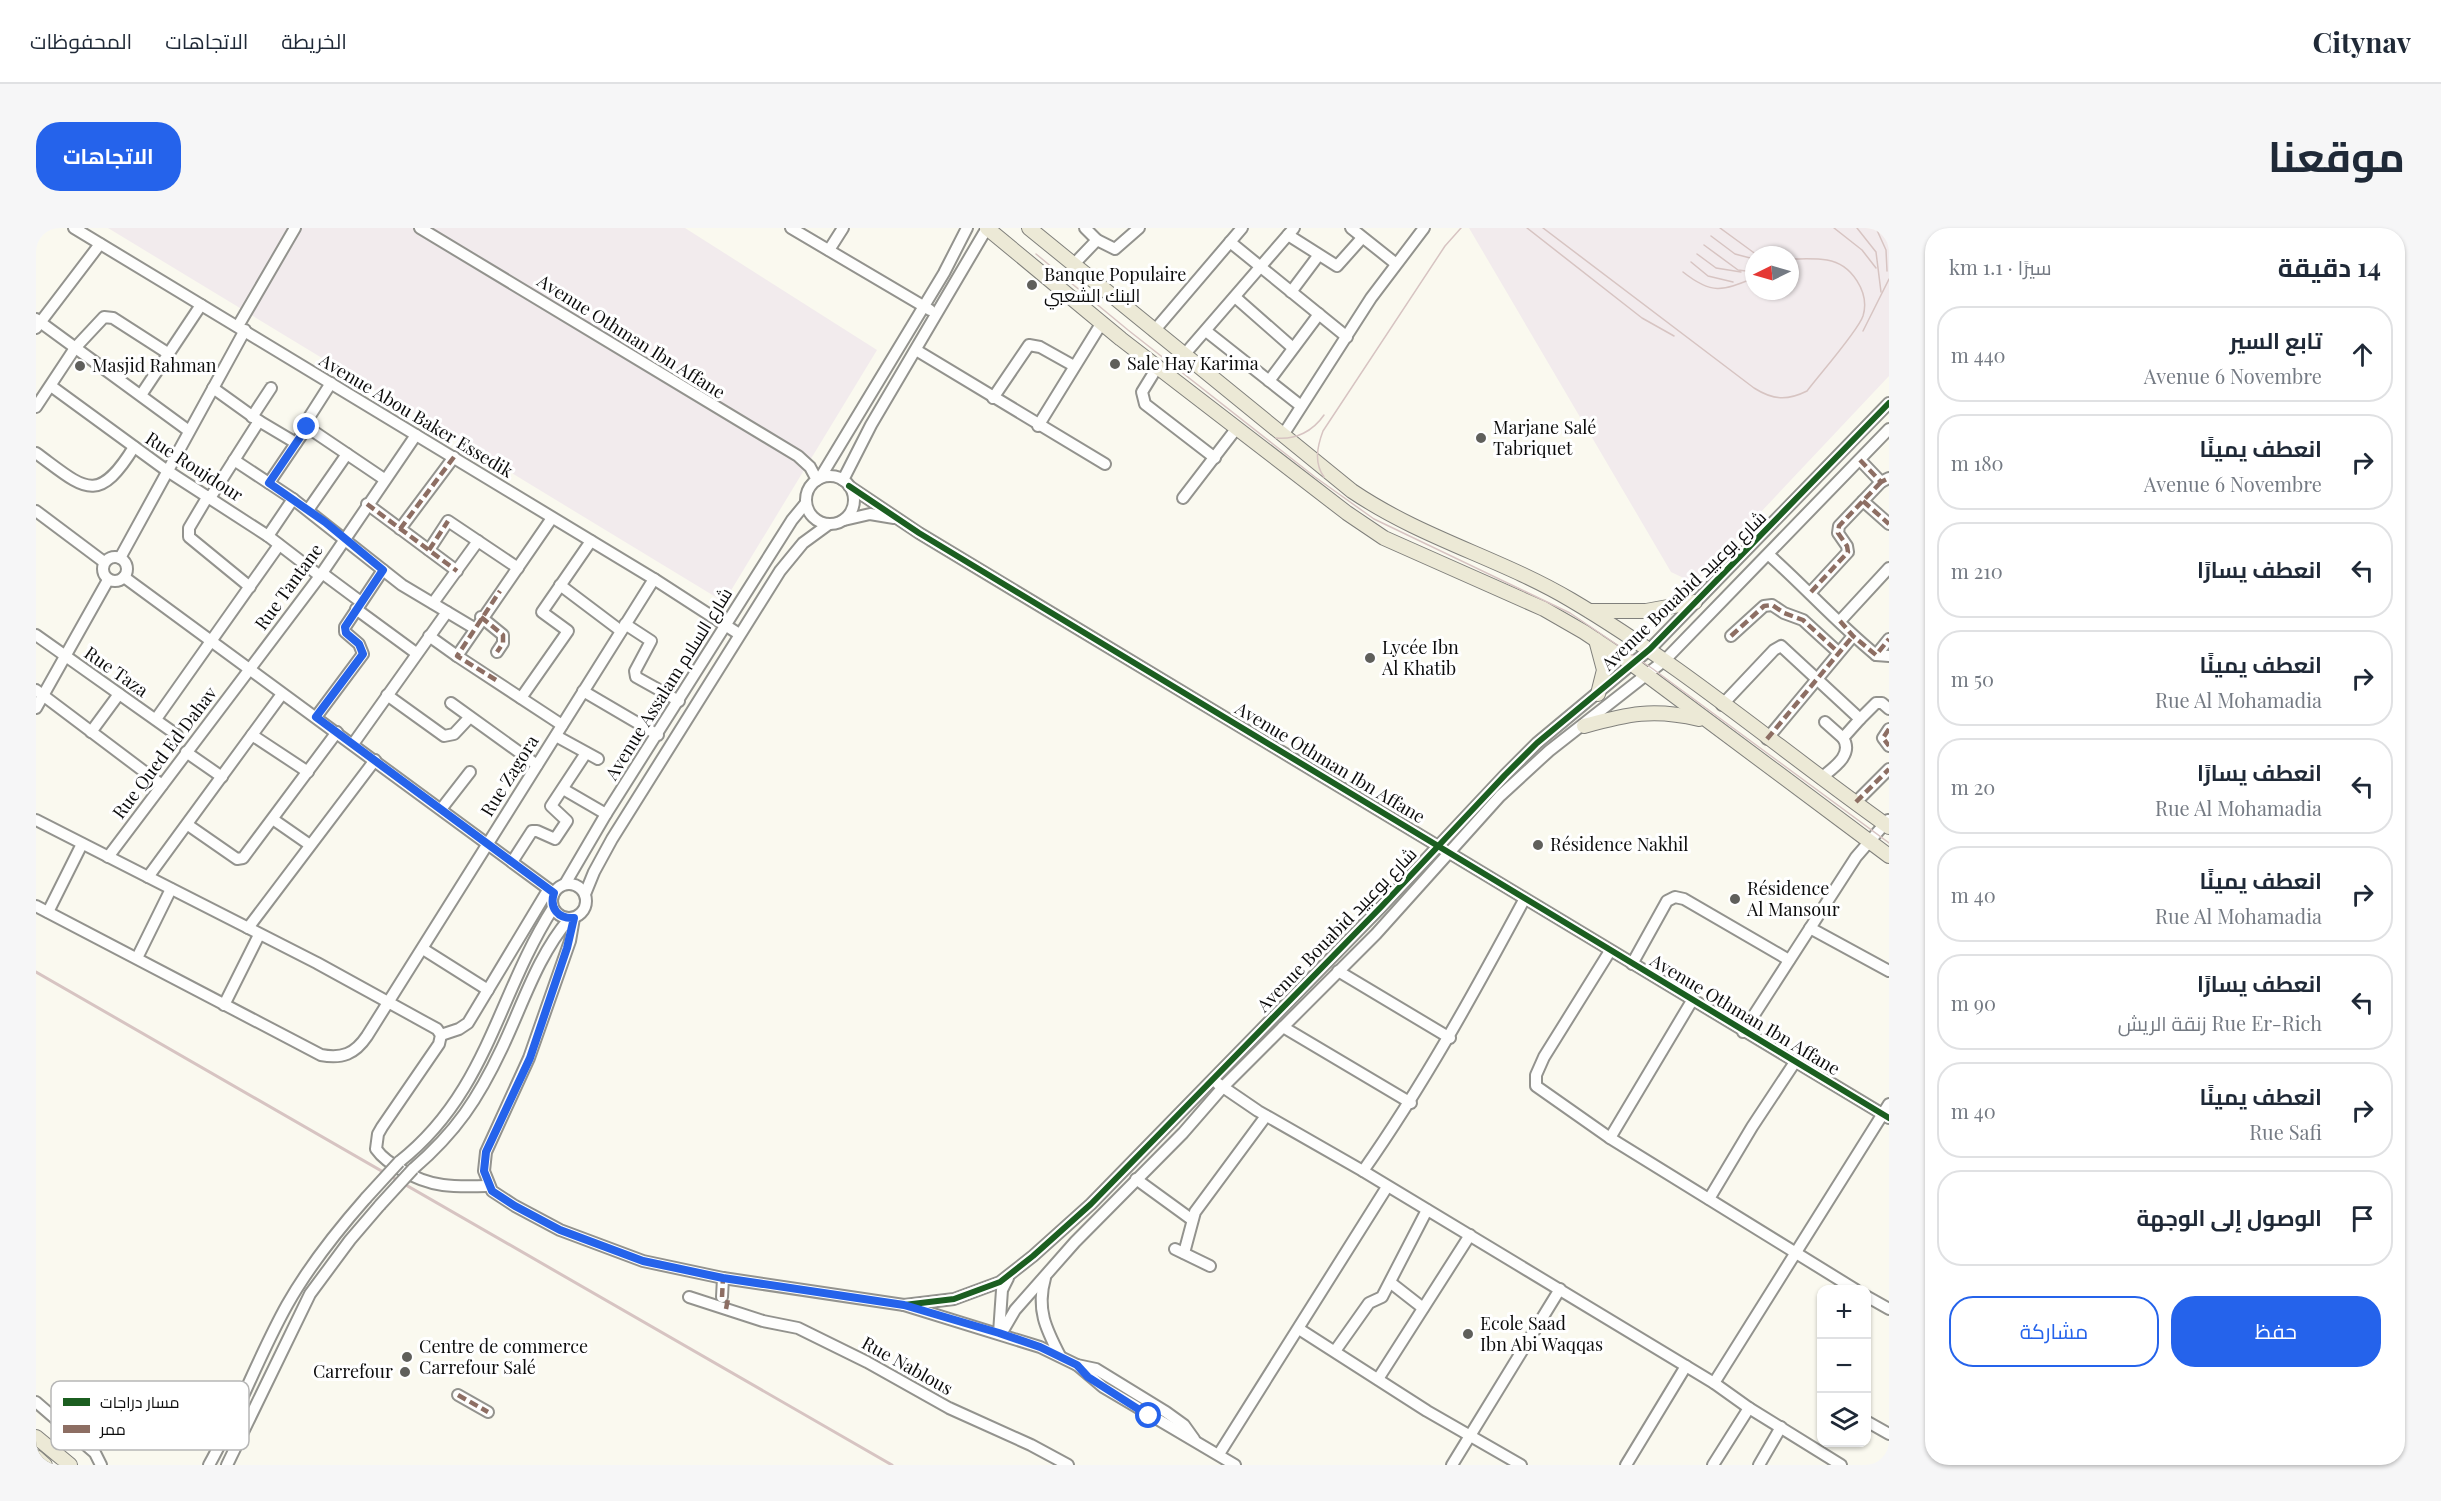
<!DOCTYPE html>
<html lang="ar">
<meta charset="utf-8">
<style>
:root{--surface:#fff;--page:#f6f6f7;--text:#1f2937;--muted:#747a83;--line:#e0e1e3;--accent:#2563eb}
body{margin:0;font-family:"Playfair Display",Cairo,serif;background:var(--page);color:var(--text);direction:rtl}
.controls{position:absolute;right:18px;bottom:18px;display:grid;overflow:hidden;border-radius:12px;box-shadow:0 2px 4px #0004}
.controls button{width:54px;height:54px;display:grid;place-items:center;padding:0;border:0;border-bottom:2px solid var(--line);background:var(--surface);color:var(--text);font:30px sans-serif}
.compass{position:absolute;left:1709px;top:18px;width:54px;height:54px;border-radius:50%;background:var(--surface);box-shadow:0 2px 4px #0004;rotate:265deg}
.stop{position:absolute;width:18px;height:18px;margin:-14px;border:4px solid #2563eb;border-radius:50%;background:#fff}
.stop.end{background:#2563eb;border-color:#fff;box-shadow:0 2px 6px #0008}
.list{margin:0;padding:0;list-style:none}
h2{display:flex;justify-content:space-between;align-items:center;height:78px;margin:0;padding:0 24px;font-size:26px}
h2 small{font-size:20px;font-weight:400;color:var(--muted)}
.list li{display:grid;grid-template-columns:39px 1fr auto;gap:18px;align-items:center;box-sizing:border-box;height:96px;margin:0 12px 12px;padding:0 12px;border:2px solid var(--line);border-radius:24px}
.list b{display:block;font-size:22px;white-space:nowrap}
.list p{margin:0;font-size:20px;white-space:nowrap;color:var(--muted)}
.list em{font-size:20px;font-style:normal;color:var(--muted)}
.actions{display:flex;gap:12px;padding:18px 24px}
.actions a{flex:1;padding:14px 0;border:2px solid var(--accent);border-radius:24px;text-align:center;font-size:21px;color:var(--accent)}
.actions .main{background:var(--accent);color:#fff}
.icon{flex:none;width:33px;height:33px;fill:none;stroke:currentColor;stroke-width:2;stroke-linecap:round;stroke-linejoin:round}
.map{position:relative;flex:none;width:1853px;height:1237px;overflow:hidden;direction:ltr;border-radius:24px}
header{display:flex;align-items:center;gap:36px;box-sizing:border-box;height:84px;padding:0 30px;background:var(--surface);border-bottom:2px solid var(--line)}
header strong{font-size:28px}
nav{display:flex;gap:33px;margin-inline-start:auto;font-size:21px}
.intro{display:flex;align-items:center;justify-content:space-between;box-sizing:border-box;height:144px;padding:0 36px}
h1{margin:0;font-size:42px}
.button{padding:15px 27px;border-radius:24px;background:var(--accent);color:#fff;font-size:21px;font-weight:700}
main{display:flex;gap:36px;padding:0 36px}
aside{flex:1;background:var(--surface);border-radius:24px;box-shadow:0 2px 4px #0004}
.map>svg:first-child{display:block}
.industrial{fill:#f2ebed;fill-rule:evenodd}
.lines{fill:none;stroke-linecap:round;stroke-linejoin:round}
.minor-casing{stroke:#93938e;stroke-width:14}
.major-casing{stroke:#80807c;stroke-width:16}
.minor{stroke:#fefefd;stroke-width:10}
.major{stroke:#ece9d6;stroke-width:14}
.tram{stroke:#d7c4c2;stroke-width:1.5}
.rail{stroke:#d7c4c2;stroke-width:3}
.minor-bridge-casing{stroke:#93938e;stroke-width:14;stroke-linecap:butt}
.minor-bridge{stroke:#fefefd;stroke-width:10}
.quiet{stroke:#8d6e63;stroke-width:4.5;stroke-dasharray:9 4.5;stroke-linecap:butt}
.cycleway-casing{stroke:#fff;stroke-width:10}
.cycleway{stroke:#1b5e20;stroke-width:6}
.route{stroke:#2563eb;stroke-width:8}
.poi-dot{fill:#5f5f5b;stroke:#fff;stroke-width:2}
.labels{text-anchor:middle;stroke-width:6;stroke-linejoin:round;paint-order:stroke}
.poi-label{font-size:18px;fill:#0c0c0c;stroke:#fff;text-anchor:start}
.street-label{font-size:18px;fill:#0c0c0c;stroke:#fff}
.key{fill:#fff;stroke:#b6b6b6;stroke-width:1.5}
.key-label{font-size:16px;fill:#0c0c0c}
</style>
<header>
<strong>Citynav</strong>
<nav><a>الخريطة</a><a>الاتجاهات</a><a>المحفوظات</a></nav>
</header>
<div class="intro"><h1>موقعنا</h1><a class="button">الاتجاهات</a></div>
<main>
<aside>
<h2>14 دقيقة<small>سيرًا · 1.1 km</small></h2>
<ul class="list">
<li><svg class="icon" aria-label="ahead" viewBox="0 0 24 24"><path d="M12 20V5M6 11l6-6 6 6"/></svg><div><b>تابع السير</b><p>Avenue 6 Novembre</p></div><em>440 m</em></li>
<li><svg class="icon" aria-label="right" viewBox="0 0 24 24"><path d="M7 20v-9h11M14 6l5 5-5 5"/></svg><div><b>انعطف يمينًا</b><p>Avenue 6 Novembre</p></div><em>180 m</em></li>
<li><svg class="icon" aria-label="left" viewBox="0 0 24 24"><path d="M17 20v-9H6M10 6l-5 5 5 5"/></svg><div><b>انعطف يسارًا</b></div><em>210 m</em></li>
<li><svg class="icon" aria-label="right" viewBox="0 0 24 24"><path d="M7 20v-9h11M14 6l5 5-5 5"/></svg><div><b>انعطف يمينًا</b><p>Rue Al Mohamadia</p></div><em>50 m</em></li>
<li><svg class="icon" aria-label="left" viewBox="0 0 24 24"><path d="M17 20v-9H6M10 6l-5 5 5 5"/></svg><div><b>انعطف يسارًا</b><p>Rue Al Mohamadia</p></div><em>20 m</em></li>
<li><svg class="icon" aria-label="right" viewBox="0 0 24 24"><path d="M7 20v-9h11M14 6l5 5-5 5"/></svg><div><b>انعطف يمينًا</b><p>Rue Al Mohamadia</p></div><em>40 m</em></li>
<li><svg class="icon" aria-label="left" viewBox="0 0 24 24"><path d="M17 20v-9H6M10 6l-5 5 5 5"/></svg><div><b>انعطف يسارًا</b><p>Rue Er-Rich زنقة الريش</p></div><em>90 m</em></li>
<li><svg class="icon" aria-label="right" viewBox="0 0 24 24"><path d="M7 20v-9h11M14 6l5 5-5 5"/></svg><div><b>انعطف يمينًا</b><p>Rue Safi</p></div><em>40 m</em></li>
<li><svg class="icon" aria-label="arrive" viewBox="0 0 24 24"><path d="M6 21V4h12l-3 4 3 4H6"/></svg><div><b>الوصول إلى الوجهة</b></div></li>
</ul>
<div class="actions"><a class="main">حفظ</a><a>مشاركة</a></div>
</aside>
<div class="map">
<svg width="1853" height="1237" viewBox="0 0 1853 1237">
<rect width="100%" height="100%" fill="#faf9ef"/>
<!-- industrial -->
<g class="industrial">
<path d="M72 0H649L841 122 688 374Z"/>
<path d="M1433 0H1853V148L1658 355 1635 344ZM1718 27H1754V63H1718Z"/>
</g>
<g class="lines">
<defs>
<g id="minor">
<path d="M38 0 618 351 703 406"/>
<path d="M384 0 762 228 774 239 781 252"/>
<path d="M755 0 894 82"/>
<path d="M1049 0 1061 12 1079 21 1103 0"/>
<path d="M1315 0 1359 35"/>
<path d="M1252 7 1301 38 1326 10"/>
<path d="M1194 14 1311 109"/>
<path d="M793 22 807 0"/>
<path d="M1038 36 1061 12"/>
<path d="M1255 64 1282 28"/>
<path d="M1199 69 1257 120"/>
<path d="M0 91 153 203"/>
<path d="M202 98 259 0"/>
<path d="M0 100 64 16"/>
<path d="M1118 103 1206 0"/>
<path d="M1170 103 1265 178"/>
<path d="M880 122 1069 236"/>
<path d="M1148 127 1258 0"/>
<path d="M1122 138 1106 164 1109 176 1179 230"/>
<path d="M1233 153 1283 86"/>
<path d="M15 158 130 242 232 308 284 348"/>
<path d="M177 160 223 193 260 215"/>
<path d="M105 167 165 77"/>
<path d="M957 170 993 117 1004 119 1038 138"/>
<path d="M0 179 39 120 68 89 77 90 133 126"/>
<path d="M216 189 235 160"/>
<path d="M1002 198 1065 96"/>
<path d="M271 199 348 251"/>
<path d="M1247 207 1335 70 1388 0"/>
<path d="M0 225C48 260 61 279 98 219"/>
<path d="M198 232 257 271 366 357 438 400"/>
<path d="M1824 232 1845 254 1853 250"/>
<circle cx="794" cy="272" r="24"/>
<path d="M784 250 908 45 931 0"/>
<path d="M807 252 835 197 951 0"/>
<path d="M233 255 271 199 272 191 295 155"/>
<path d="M813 258 883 305 1853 890"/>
<path d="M172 268 153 300V309L214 359"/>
<path d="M174 270 223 193"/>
<path d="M1147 270 1200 201"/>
<path d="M1827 273 1853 296"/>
<path d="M331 276 421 343"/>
<path d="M272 282 311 226"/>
<path d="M0 283 68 334"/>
<path d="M516 290 421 428 526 497"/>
<path d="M808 292 834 286 858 290"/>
<path d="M364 301 418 229"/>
<path d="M232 308 257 271"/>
<path d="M393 322 412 293 482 340"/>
<path d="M1733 327C1769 359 1802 396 1840 427L1853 411"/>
<circle cx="79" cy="341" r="12"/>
<path d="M84 330 209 102"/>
<path d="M286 345 325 374"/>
<path d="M88 349 518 665"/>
<path d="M524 357 585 403"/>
<path d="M1775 364 1812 324 1811 318 1802 305 1803 298 1845 254"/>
<path d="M397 375 442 313"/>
<path d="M320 381 380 425"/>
<path d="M445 389 467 407V415L461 424"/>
<path d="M1804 393 1853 340"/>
<path d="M589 396 615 413 599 443 600 449 643 473"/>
<path d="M0 407 141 507"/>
<path d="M393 408 421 428"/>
<path d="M1695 408 1728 378 1736 377 1748 385 1767 392 1802 424"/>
<path d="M1840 427 1853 428"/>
<path d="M0 462 126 557"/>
<path d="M547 463 622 507"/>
<path d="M351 467 408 508 418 506 433 490"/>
<path d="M485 470 532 403 506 384 555 313"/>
<path d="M415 475 501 537"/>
<path d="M1686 477 1738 422 1745 418 1824 491 1840 475H1846L1853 481"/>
<path d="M0 480 72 352"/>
<path d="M280 489 327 426 323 416 309 404V399L347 342"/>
<path d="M120 491 243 317"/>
<path d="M1789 494 1807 510"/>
<path d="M1853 501 1847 510 1853 518"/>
<path d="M55 504 83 466"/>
<path d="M216 507 272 544"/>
<path d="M520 508 562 531"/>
<path d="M1731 511 1817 408"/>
<path d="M317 516 411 384"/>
<path d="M150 524 186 549"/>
<path d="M1785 550C1797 540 1818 527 1807 510L1824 491"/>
<path d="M527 561 570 586"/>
<path d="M1820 574 1853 541"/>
<path d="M406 580 434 544"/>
<path d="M0 592 281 735 401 801 405 807 403 816 346 899 342 906 340 921C347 931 356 936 366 942 395 960 419 959 452 958"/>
<path d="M238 592 274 617"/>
<path d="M152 597 201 631 207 630 301 504"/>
<path d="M72 629 284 348 380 207"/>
<path d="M476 634 496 603H501L519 611 531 593 515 578 550 525"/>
<path d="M112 649 246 466"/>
<circle cx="533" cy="673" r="17"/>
<path d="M529 656 570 586 756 292 770 275"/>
<path d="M549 666 558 644 576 611 744 343 767 315 793 296"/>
<path d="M0 678 285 827C306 831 319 826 331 808L618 351"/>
<path d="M12 684 46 616"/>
<path d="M538 690 534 713 493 830 450 924 448 943 456 963 479 978 524 1002 607 1033 687 1050 868 1077 1004 1119 1041 1137 1060 1141 1130 1184 1148 1197 1158 1211"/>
<path d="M212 700 339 532"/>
<path d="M1774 700 1853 743"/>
<path d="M387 721 452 762"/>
<path d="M1574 723 1508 829 1500 847V858L1574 910 1820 1062"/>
<path d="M101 730 135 661"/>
<path d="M1596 736 1631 673 1639 669 1648 671 1753 732"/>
<path d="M1302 743 1414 810"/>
<path d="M188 777 223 707"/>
<path d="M1247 799 1375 875"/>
<path d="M1707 804 1820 629 1852 592"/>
<path d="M405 807 423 801 432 795 512 662"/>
<path d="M1181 855 1222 883 1327 943 1678 1155 1713 1180 1805 1237"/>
<path d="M1574 910 1657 771"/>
<path d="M363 934C451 865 461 768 517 680"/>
<path d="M377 941C420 904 442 871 466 820 487 776 501 729 533 691"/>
<path d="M1327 943C1388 856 1438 765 1488 672"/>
<path d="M1100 951 1155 991"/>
<path d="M1673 971 1716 899 1759 834"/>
<path d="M1139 1021 1174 1038"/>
<path d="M1148 1025 1159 984 1230 888"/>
<path d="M1009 1050C1000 1081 1010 1101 1024 1128"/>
<path d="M1355 1055 1387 1080"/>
<path d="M1830 1068 1853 1081"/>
<path d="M653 1069 727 1093 762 1100 831 1134 913 1180 995 1217 1032 1237"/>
<path d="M686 1069 687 1050"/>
<path d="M868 1077 918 1071 964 1054 997 1028 1055 976 1345 679 1469 547 1501 515 1614 421 1853 175"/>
<path d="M1263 1101 1391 1183 1485 1237"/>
<path d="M963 1105 966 1062 972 1050"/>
<path d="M965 1106 979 1082 1039 1014 1147 905 1187 859 1340 706 1464 568 1513 523 1629 432 1853 201"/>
<path d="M1299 1123 1333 1075 1346 1069 1391 982"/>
<path d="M1041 1137 1067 1159 1199 1237"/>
<path d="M1342 1151 1434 1007"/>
<path d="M1678 1155 1853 876"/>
<path d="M422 1167 452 1184"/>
<path d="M0 1174 59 1225 65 1237"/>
<path d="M1830 1193 1853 1206"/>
<path d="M1183 1226 1351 959"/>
<path d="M173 1237C202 1185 222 1129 251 1077 273 1038 300 1004 330 970"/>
<path d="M191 1237 274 1066 314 1012 344 977"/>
<path d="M1416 1237 1524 1061"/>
<path d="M1590 1237 1650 1138"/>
<path d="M1677 1237 1713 1180"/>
<path d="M1723 1237 1745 1199"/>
</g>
<g id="major">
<path d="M951 0 1085 111 1311 285 1348 310 1508 381 1548 404 1596 436 1853 628"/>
<path d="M993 0 1316 263C1387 311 1464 330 1535 372 1647 438 1747 524 1853 599"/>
<path d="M1554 383H1610L1659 374"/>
<path d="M1560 412 1568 442 1562 466"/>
<path d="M1548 498C1592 486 1617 480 1663 491"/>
<path d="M0 1209 34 1237"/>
<path d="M0 1229 9 1237"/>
</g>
</defs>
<!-- minor casing -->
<use href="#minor" class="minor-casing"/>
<!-- major casing -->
<use href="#major" class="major-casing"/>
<!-- minor -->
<use href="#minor" class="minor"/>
<!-- major -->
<use href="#major" class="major"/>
<!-- tram -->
<g class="tram">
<path d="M1491 0 1606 90 1638 108"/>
<path d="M1507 0 1718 160C1737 172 1751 173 1771 163 1783 147 1822 103 1827 88 1834 65 1816 36 1791 32 1779 30 1766 31 1754 31"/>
<path d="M1684 0 1721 27"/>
<path d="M1798 0 1826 22 1840 40"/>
<path d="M1821 0 1840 24 1845 64"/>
<path d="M1840 0 1850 22 1851 43"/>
<path d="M1675 8 1699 26 1718 31"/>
<path d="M1668 17 1702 42 1718 44"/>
<path d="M1000 26 1092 102 1279 249 1338 291 1534 385 1617 441 1853 615"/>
<path d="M1661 26 1680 40 1705 44"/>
<path d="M1655 34 1672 48 1697 54"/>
<path d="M1647 44C1676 67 1686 63 1718 50"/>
<path d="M1827 103 1853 51"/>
<path d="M1240 210C1260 212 1277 203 1288 187"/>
<path d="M1288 249C1278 235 1281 219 1287 203L1409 18 1425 0"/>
</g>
<!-- rail -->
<path class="rail" d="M0 744 856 1237"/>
<defs>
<g id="minor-bridge">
<path d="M330 970 363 934"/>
<path d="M344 977 377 941"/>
</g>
</defs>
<!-- minor-bridge casing -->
<use href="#minor-bridge" class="minor-bridge-casing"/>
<!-- minor-bridge -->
<use href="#minor-bridge" class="minor-bridge"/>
<!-- quiet -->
<g class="quiet">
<path d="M1824 232 1845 254 1853 250"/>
<path d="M1827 273 1853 296"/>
<path d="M331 276 421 343"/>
<path d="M364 301 418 229"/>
<path d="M393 322 412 293"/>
<path d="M1775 364 1812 324 1811 318 1802 305 1803 298 1845 254"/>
<path d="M445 389 467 407V415L461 424"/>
<path d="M1804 393 1817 408 1840 427 1853 411"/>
<path d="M1695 408 1728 378 1736 377 1748 385 1767 392 1802 424"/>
<path d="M460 452 421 428 464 363"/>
<path d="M1853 501 1847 510 1853 518"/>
<path d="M1731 511 1817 408"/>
<path d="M1820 574 1853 541"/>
<path d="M686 1069 687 1050"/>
<path d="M690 1081 692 1071"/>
<path d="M422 1167 452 1184"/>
</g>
<defs>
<g id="cycleway">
<path d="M813 258 883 305 1853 890"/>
<path d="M868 1077 918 1071 964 1054 997 1028 1055 976 1345 679 1469 547 1501 515 1614 421 1853 175"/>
</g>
</defs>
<!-- cycleway casing -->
<use href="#cycleway" class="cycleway-casing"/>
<!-- cycleway -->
<use href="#cycleway" class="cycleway"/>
</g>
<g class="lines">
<!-- route -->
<path class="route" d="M271 199 233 255 289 294 347 342 309 399 310 405 323 416 327 426 280 489 518 665C513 680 522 691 538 690L531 720 494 830 450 924 448 943 456 963 479 978 524 1002 607 1033 687 1050 868 1077 963 1105 1004 1119 1041 1137 1052 1149 1113 1188"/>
</g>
<!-- markers -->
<g class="poi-dot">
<circle cx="996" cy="57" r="6"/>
<circle cx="1079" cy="136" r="6"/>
<circle cx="44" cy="138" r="6"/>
<circle cx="1445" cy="210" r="6"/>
<circle cx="1334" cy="430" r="6"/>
<circle cx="1502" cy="617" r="6"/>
<circle cx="1699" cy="671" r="6"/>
<circle cx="1432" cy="1106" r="6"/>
<circle cx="371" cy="1129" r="6"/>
<circle cx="369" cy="1144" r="6"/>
</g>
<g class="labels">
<!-- poi labels -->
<g class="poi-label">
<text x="1008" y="53">Banque Populaire<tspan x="1008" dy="21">البنك الشعبي</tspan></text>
<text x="1091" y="142">Sale Hay Karima</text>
<text x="56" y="144">Masjid Rahman</text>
<text x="1457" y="206">Marjane Salé<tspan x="1457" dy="21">Tabriquet</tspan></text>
<text x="1346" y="426">Lycée Ibn<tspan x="1346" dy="21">Al Khatib</tspan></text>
<text x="1514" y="623">Résidence Nakhil</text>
<text x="1711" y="667">Résidence<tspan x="1711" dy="21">Al Mansour</tspan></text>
<text x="1444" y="1102">Ecole Saad<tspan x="1444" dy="21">Ibn Abi Waqqas</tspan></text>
<text x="383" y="1125">Centre de commerce<tspan x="383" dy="21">Carrefour Salé</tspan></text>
<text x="357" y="1150" text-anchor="end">Carrefour</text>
</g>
<!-- street labels -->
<g class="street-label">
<text transform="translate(595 109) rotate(32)" y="6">Avenue Othman Ibn Affane</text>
<text transform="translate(380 188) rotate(31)" y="6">Avenue Abou Baker Essedik</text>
<text transform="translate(158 239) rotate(33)" y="6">Rue Roujdour</text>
<text transform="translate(253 359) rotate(-54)" y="6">Rue Tantane</text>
<text transform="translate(1648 363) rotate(-44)" y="6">Avenue Bouabid شارع بوعبيد</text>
<text transform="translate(80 444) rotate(35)" y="6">Rue Taza</text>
<text transform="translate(633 456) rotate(-58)" y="6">Avenue Assalam شارع السلام</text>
<text transform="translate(129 525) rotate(-53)" y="6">Rue Qued Ed Dahav</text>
<text transform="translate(1294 535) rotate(31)" y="6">Avenue Othman Ibn Affane</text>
<text transform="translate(474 548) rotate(-58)" y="6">Rue Zagora</text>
<text transform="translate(1301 702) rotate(-46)" y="6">Avenue Bouabid شارع بوعبيد</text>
<text transform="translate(1709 787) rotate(31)" y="6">Avenue Othman Ibn Affane</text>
<text transform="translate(871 1138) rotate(29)" y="6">Rue Nablous</text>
</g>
</g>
<!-- legend -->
<rect x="15" y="1153" width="198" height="69" rx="9" class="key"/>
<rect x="27" y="1170" width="27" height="8" fill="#1b5e20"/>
<rect x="27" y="1197" width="27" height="8" fill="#8d6e63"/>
<g class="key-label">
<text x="64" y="1180">مسار دراجات</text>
<text x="64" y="1207">ممر</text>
</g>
</svg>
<div class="controls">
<button>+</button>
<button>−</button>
<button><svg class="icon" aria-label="layers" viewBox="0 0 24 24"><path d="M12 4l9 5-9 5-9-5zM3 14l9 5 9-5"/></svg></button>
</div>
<svg class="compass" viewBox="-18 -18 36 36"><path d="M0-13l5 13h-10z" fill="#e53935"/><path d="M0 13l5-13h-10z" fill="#747a83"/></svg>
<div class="stop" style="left:1113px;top:1188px"></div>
<div class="stop end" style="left:271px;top:199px"></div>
</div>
</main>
